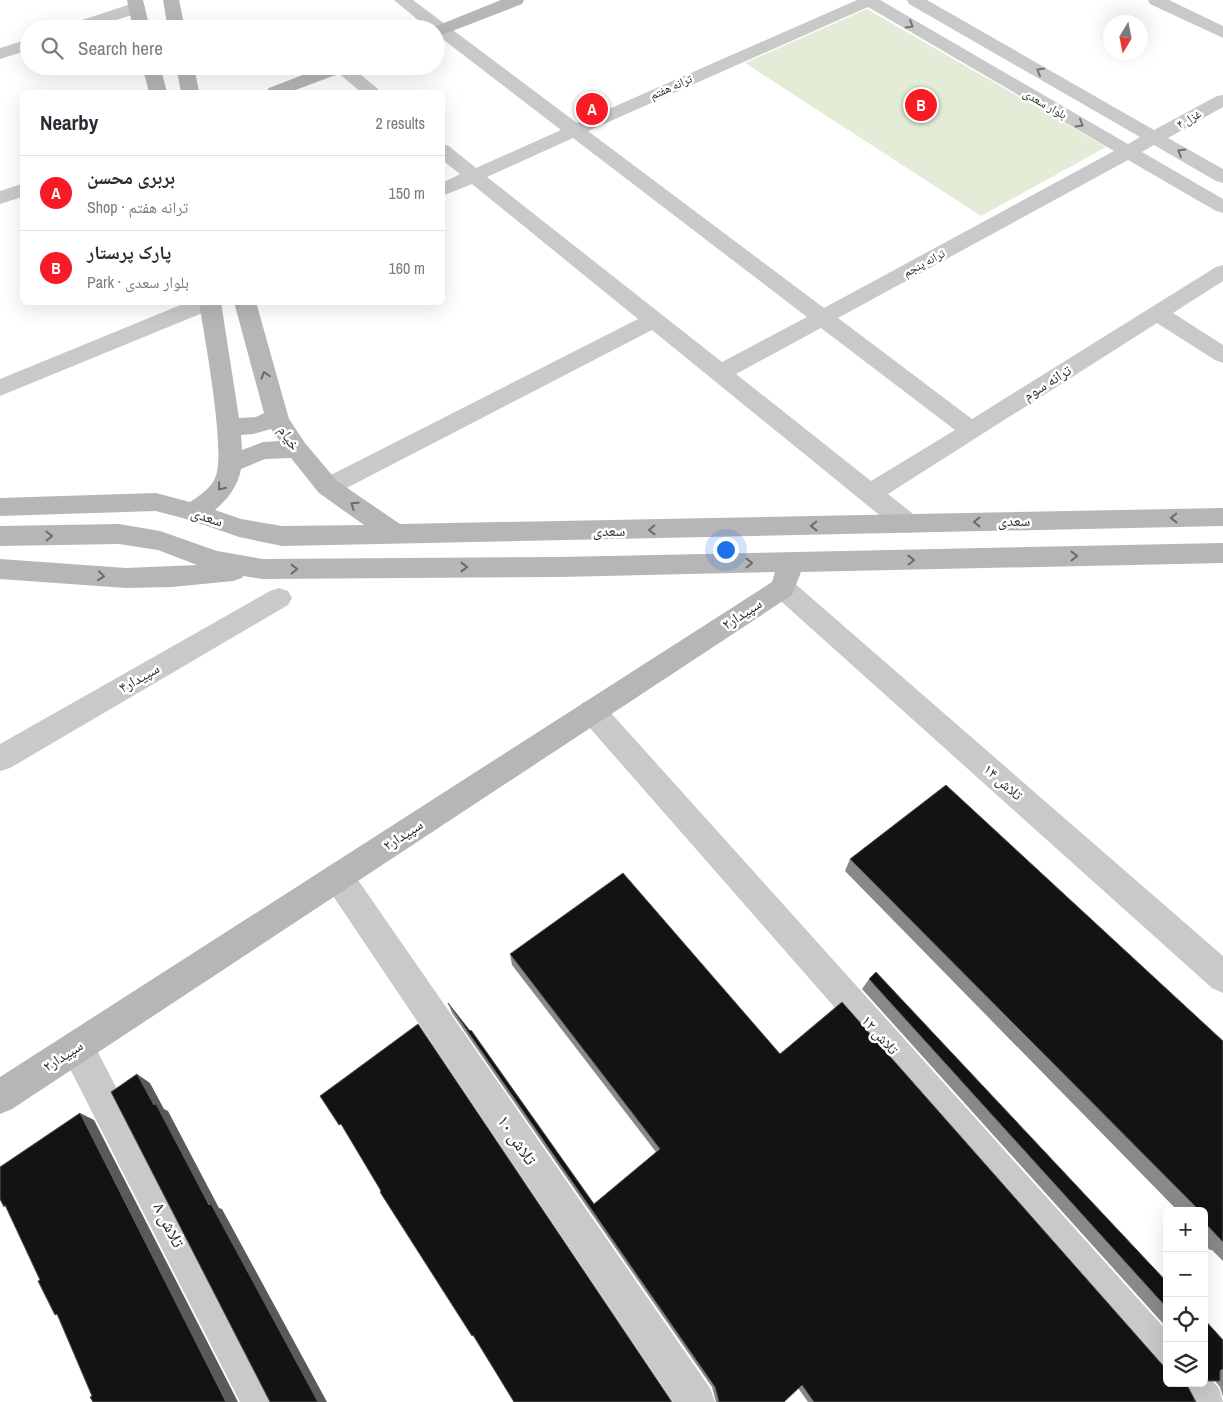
<!DOCTYPE html>
<meta charset="utf-8">
<style>
:root{--surface:#fff;--page:#f2f2f3;--text:#2b2b33;--muted:#7c7c81;--line:#e1e1e2;--accent:#f61b25}
body{margin:0;font-family:"Archivo Narrow","Noto Naskh Arabic",sans-serif;background:var(--page);color:var(--text)}
.controls{position:absolute;right:15px;bottom:15px;display:grid;overflow:hidden;border-radius:8px;box-shadow:0 5px 20px #0002}
.controls button{width:45px;height:45px;display:grid;place-items:center;padding:0;border:0;border-bottom:1px solid var(--line);background:var(--surface);color:var(--text);font:25px sans-serif}
.compass{position:absolute;left:1103px;top:15px;width:45px;height:45px;border-radius:50%;background:var(--surface);box-shadow:0 5px 20px #0002;rotate:190deg}
.you{position:absolute;left:725px;top:549px;width:18px;height:18px;margin:-12px;border:4px solid #fff;border-radius:50%;background:#1a73e8;box-shadow:0 0 0 8px #1a73e833}
.badge{display:grid;place-items:center;width:32px;height:32px;border-radius:50%;background:var(--accent);color:#fff;font-size:16px;font-weight:700}
.pin{position:absolute;translate:-50% -50%;border:2px solid #fff;box-shadow:0 1px 5px #0006}
.list{margin:0;padding:0;list-style:none}
h2{display:flex;justify-content:space-between;align-items:center;height:65px;margin:0;padding:0 20px;font-size:21px}
h2 small{font-size:16px;font-weight:400;color:var(--muted)}
.list li{display:grid;grid-template-columns:32px 1fr auto;gap:15px;align-items:center;box-sizing:border-box;height:75px;padding:0 20px;border-top:1px solid var(--line)}
.list b{display:block;font-size:19px;white-space:nowrap}
.list p{margin:0;font-size:16px;white-space:nowrap;color:var(--muted)}
.list em{font-size:16px;font-style:normal;color:var(--muted)}
.icon{flex:none;width:28px;height:28px;fill:none;stroke:currentColor;stroke-width:2;stroke-linecap:round;stroke-linejoin:round}
.map{position:relative;flex:none;width:1223px;height:1402px;overflow:hidden}
.search{position:absolute;background:var(--surface);box-shadow:0 5px 20px #0002;left:20px;top:20px;width:425px;height:55px;display:flex;align-items:center;gap:12px;box-sizing:border-box;padding:0 18px;border-radius:28px;color:var(--muted);font-size:19px}
.panel{position:absolute;background:var(--surface);box-shadow:0 5px 20px #0002;left:20px;top:90px;width:425px;height:215px;border-radius:8px}
.map>svg:first-child{display:block}
.green{fill:#e2ecd7}
.lines{fill:none;stroke-linecap:round;stroke-linejoin:round}
.street{fill:#c9c9c9;fill-rule:evenodd}
.secondary{fill:#b6b6b6;fill-rule:evenodd}
.wall{fill:#898989}
.shaded-wall{fill:#5a5a5a}
.building{fill:#131313;stroke:#5a5a5a}
.oneway{stroke:#737373}
.oneway2{stroke:#6a6a6a}
.labels{text-anchor:middle;stroke-width:5;stroke-linejoin:round;paint-order:stroke}
.far-street-label{font-size:12px;fill:#2c2c2c;stroke:#fff}
.street-label{font-size:15px;fill:#2c2c2c;stroke:#fff}
.near-street-label{font-size:18px;fill:#2c2c2c;stroke:#fff}
</style>
<div class="map">
<svg width="1223" height="1402" viewBox="0 0 1223 1402">
<rect width="100%" height="100%" fill="#fff"/>
<!-- green -->
<path class="green" d="M867 9 1106 147 981 216 745 63Z"/>
<g class="lines">
<!-- street -->
<g class="street">
<path d="M394 0H413L577 123 857 0H880L1128 144 1140 137 909 4 907 0H927L1154 130 1217 96 1223 95V107L1168 138 1223 169V183L1216 181 1154 145 1142 152 1223 199V213L1216 211 1128 160 838 318 972 419 1216 267 1223 265V281L1173 313 1223 345V363L1215 360 1157 323 888 494 917 517 920 524 917 531 908 533 899 531 652 330 337 493 328 496 319 493 316 487 319 481 638 319 472 184 442 196V183L460 174 442 160V144L449 146 476 168 561 130 436 34V29H429ZM868 7 1114 151 824 308 588 131ZM573 138 807 317 722 362 487 177ZM821 328 955 430 871 481 736 374Z"/>
<path d="M1148 0H1169L1223 26V38L1150 4Z"/>
<path d="M137 2 143 3 145 7 143 11 90 29H65L67 25Z"/>
<path d="M29 39V50L0 59V48Z"/>
<path d="M350 66 377 88 380 92H361L331 67Z"/>
<path d="M22 184V197L0 204V191Z"/>
<path d="M188 302H219L217 307 0 396V379Z"/>
<path d="M783 578 792 581 1223 956V993L1212 988 774 595 770 588 774 581Z"/>
<path d="M279 588 288 591 292 598 288 605 10 768 0 771V744L270 591Z"/>
<path d="M592 699 602 703 1167 1331V1378L1154 1372 582 719 578 711 582 703Z"/>
<path d="M338 863 349 867 710 1388 715 1402H673L327 887 323 877 327 867Z"/>
<path d="M77 1031 89 1035 279 1402H240L65 1059 61 1047 65 1035Z"/>
<path d="M1204 1372 1219 1388 1223 1402H1180L1170 1383H1204Z"/>
</g>
<!-- secondary -->
<g class="secondary">
<path d="M127 0H143L150 29H133Z"/>
<path d="M163 0H179L185 29H168Z"/>
<path d="M501 0H524L522 4 442 35 436 36V29H429Z"/>
<path d="M142 66H160L167 92H149Z"/>
<path d="M176 66H194L199 92H181Z"/>
<path d="M326 66H352L349 70 290 92H266L269 88Z"/>
<path d="M199 302H221L239 418 256 417 264 413 234 302H256L289 419 305 443 337 481 400 524 1223 508V526L282 546 239 537 190 520 156 511 0 516V498L156 493 190 502C199 496 211 488 215 478 227 454 204 335 199 302ZM271 429 280 441 263 442 242 450 241 435 253 434ZM291 458 319 493 364 525 282 526 241 519 215 510C228 499 238 486 241 469L265 459Z"/>
<path d="M119 524 160 531 217 551 263 559 560 557 1223 543V563L801 572 792 595 12 1109 0 1114V1077L772 582 775 572 560 577 263 579 243 576 242 578 233 581 172 587 126 588 0 579V559L126 568 197 565 158 550 119 544 0 546V526Z"/>
</g>
</g>
<!-- wall -->
<g class="wall">
<path d="M850 859 1223 1041V1261L1212 1250H1210L1204 1244V1211H1178L845 871Z"/>
<path d="M510 954 780 1054 1167 1370 1196 1402H808L798 1388 784 1402H716L712 1387 452 1013 448 1003 470 1031 594 1204 656 1152 512 965Z"/>
<path d="M869 979 1167 1282V1328L862 989Z"/>
<path d="M1223 1340V1397L1220 1387 1215 1381Z"/>
</g>
<!-- shaded-wall -->
<g class="shaded-wall">
<path d="M137 1074 150 1083 164 1109 168 1111 219 1208 222 1209 327 1402H318Z"/>
<path d="M80 1113 94 1120 238 1402H226Z"/>
</g>
<!-- building -->
<g class="building">
<path d="M946 785 1223 1041V1242L1204 1222V1211H1196L1198 1209 850 859Z"/>
<path d="M623 873 780 1054 842 1002 1167 1370V1383H1186L1196 1402H814L802 1385 784 1402H719L715 1387 448 1003 470 1031 471 1030 594 1204 660 1149 510 954Z"/>
<path d="M876 972 1167 1282V1308L869 979Z"/>
<path d="M418 1024 672 1402H514L473 1335 472 1336 380 1192 381 1191 341 1124 339 1125 320 1096Z"/>
<path d="M137 1074 154 1105 156 1104 209 1205 211 1204 318 1402H270L111 1092Z"/>
<path d="M80 1113 226 1402H93L90 1397 92 1396 57 1314 55 1315 38 1281 40 1280 5 1205 4 1207 0 1199V1167Z"/>
<path d="M1204 1319 1223 1340V1370L1222 1369 1220 1371V1381H1204Z"/>
</g>
<!-- one-way arrows -->
<defs><path id="oneway-chevron" d="M-2-3.5L2.5 0L-2 3.5" fill="none" stroke-width="1.6" stroke-linecap="round" stroke-linejoin="round" transform="scale(1.25)"/></defs>
<g class="oneway">
<use href="#oneway-chevron" transform="translate(910 25) rotate(30)"/>
<use href="#oneway-chevron" transform="translate(1040 71) rotate(-150)"/>
<use href="#oneway-chevron" transform="translate(1080 124) rotate(30)"/>
<use href="#oneway-chevron" transform="translate(1181 152) rotate(-150)"/>
</g>
<g class="oneway2">
<use href="#oneway-chevron" transform="translate(265 375) rotate(-106)"/>
<use href="#oneway-chevron" transform="translate(221 487) rotate(129)"/>
<use href="#oneway-chevron" transform="translate(354 505) rotate(-145)"/>
<use href="#oneway-chevron" transform="translate(1174 518) rotate(179)"/>
<use href="#oneway-chevron" transform="translate(977 522) rotate(179)"/>
<use href="#oneway-chevron" transform="translate(814 526) rotate(179)"/>
<use href="#oneway-chevron" transform="translate(652 530) rotate(179)"/>
<use href="#oneway-chevron" transform="translate(49 536) rotate(-1)"/>
<use href="#oneway-chevron" transform="translate(1074 556) rotate(-1)"/>
<use href="#oneway-chevron" transform="translate(911 560) rotate(-1)"/>
<use href="#oneway-chevron" transform="translate(749 563) rotate(-1)"/>
<use href="#oneway-chevron" transform="translate(464 567)"/>
<use href="#oneway-chevron" transform="translate(294 569) rotate(-1)"/>
<use href="#oneway-chevron" transform="translate(101 576) rotate(7)"/>
</g>
<g class="labels">
<!-- far-street labels -->
<g class="far-street-label">
<text transform="translate(671 87) rotate(-24)" y="4">ترانه هفتم</text>
<text transform="translate(1045 104) rotate(30)" y="4">بلوار سعدی</text>
<text transform="translate(1189 119) rotate(-29)" y="4">غزل ۴</text>
<text transform="translate(924 263) rotate(-28)" y="4">ترانه پنجم</text>
</g>
<!-- street labels -->
<g class="street-label">
<text transform="translate(1047 383) rotate(-32)" y="5">ترانه سوم</text>
<text transform="translate(289 438) rotate(56)" y="5">خیام</text>
<text transform="translate(207 517) rotate(18)" y="5">سعدی</text>
<text transform="translate(1014 521) rotate(-1)" y="5">سعدی</text>
<text transform="translate(609 531) rotate(-1)" y="5">سعدی</text>
<text transform="translate(742 614) rotate(-33)" y="5">سپیدار۲</text>
<text transform="translate(139 678) rotate(-30)" y="5">سپیدار۴</text>
<text transform="translate(1003 782) rotate(41)" y="5">تلاش ۱۴</text>
<text transform="translate(403 835) rotate(-33)" y="5">سپیدار۲</text>
<text transform="translate(880 1035) rotate(48)" y="5">تلاش ۱۲</text>
<text transform="translate(63 1056) rotate(-33)" y="5">سپیدار۲</text>
</g>
<!-- near-street labels -->
<g class="near-street-label">
<text transform="translate(517 1140) rotate(56)" y="6">تلاش ۱۰</text>
<text transform="translate(169 1225) rotate(63)" y="6">تلاش ۸</text>
</g>
</g>
</svg>
<div class="controls">
<button>+</button>
<button>−</button>
<button><svg class="icon" aria-label="locate" viewBox="0 0 24 24"><circle cx="12" cy="12" r="6"/><path d="M12 2v4M12 18v4M2 12h4M18 12h4"/></svg></button>
<button><svg class="icon" aria-label="layers" viewBox="0 0 24 24"><path d="M12 4l9 5-9 5-9-5zM3 14l9 5 9-5"/></svg></button>
</div>
<svg class="compass" viewBox="-18 -18 36 36"><path d="M0-13l5 13h-10z" fill="#e53935"/><path d="M0 13l5-13h-10z" fill="#7c7c81"/></svg>
<div class="you"></div>
<div class="pin badge" style="left:592px;top:109px">A</div>
<div class="pin badge" style="left:921px;top:105px">B</div>
<div class="search"><svg class="icon" aria-label="search" viewBox="0 0 24 24"><circle cx="10" cy="10" r="6"/><path d="M15 15l6 6"/></svg>Search here</div>
<section class="panel">
<h2>Nearby<small>2 results</small></h2>
<ul class="list">
<li><span class="badge">A</span><div><b>بربری محسن</b><p>Shop · ترانه هفتم</p></div><em>150 m</em></li>
<li><span class="badge">B</span><div><b>پارک پرستار</b><p>Park · بلوار سعدی</p></div><em>160 m</em></li>
</ul>
</section>
</div>
